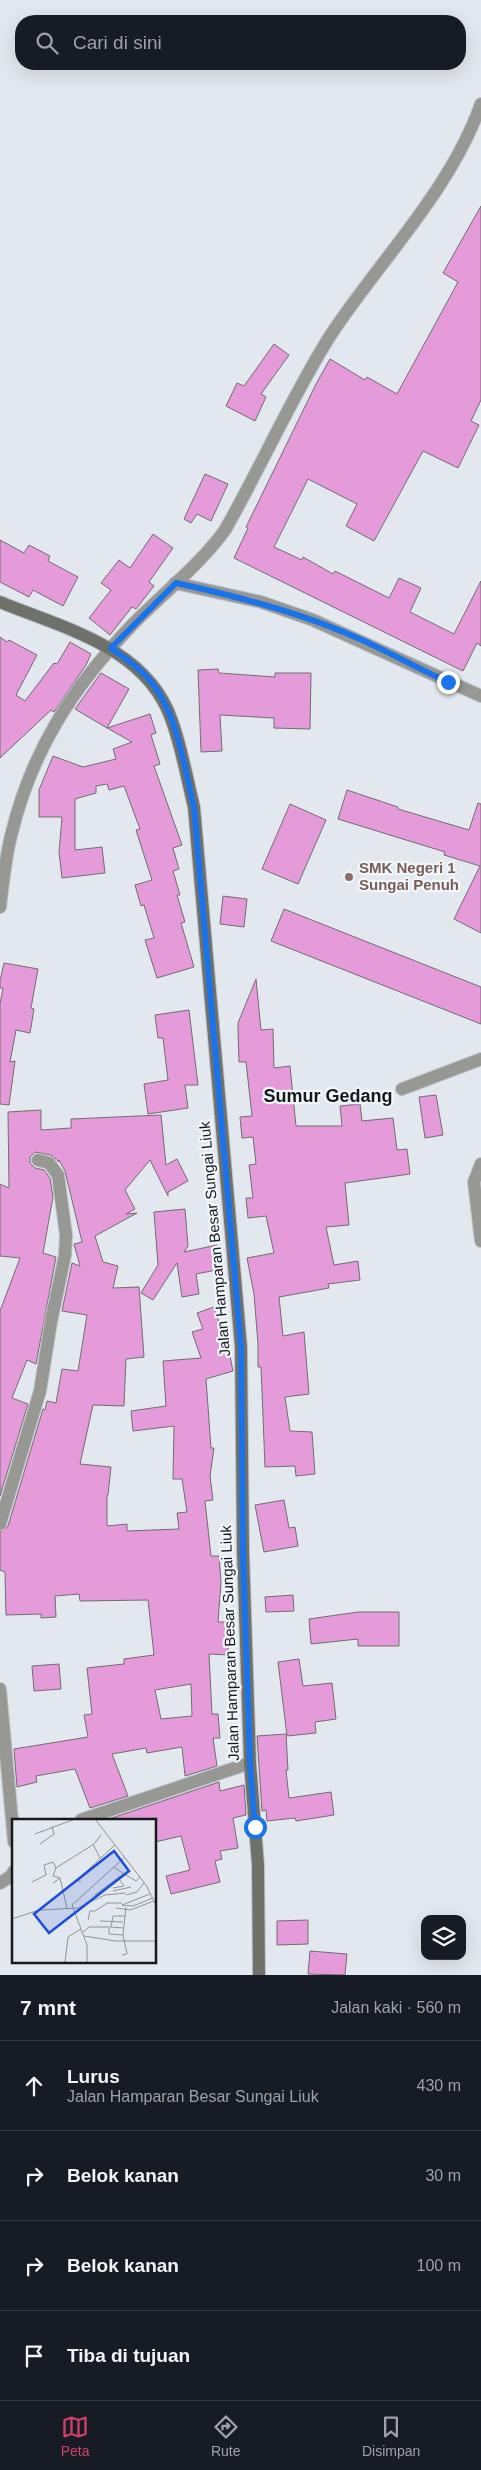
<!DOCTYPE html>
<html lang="id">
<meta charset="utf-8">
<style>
:root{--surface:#171b24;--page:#242831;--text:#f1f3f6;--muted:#9ea1a6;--line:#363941;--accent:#cf4069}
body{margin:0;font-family:Arial,sans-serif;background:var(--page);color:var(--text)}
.controls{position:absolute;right:15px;bottom:15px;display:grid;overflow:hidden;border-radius:10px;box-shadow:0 5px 20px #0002}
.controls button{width:45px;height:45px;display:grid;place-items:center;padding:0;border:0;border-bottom:1px solid var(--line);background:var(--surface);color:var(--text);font:25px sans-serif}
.stop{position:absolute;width:15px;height:15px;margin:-11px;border:4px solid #1a73e8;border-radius:50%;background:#fff}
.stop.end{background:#1a73e8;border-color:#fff;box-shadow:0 1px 5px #0008}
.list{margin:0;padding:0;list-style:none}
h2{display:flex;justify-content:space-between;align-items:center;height:65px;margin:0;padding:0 20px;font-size:21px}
h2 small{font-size:16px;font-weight:400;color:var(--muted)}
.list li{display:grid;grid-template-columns:32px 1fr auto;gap:15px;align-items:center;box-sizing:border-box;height:90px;padding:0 20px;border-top:1px solid var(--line)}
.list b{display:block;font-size:19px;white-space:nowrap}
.list p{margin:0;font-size:16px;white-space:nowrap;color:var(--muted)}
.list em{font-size:16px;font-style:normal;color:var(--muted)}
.icon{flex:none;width:28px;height:28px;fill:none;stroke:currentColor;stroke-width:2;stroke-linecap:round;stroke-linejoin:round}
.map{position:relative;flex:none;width:481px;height:1975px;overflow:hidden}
.search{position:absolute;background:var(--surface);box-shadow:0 5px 20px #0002;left:15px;right:15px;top:15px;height:55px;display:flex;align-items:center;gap:12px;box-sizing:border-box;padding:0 18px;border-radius:20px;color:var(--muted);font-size:19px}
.sheet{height:425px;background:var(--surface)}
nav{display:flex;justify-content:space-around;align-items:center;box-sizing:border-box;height:70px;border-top:1px solid var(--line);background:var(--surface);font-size:14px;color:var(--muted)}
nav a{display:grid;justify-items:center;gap:2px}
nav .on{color:var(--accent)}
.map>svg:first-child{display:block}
.building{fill:#e59ada;stroke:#726d71;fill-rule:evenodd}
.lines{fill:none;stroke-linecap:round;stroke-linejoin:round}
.street-casing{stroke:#bec3c8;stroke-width:14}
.secondary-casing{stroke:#bec3c8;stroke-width:14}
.street{stroke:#979794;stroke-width:12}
.secondary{stroke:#71716c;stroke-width:12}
.route{stroke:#1a73e8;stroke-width:6}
.education-dot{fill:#8d6e63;stroke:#f0f6fb;stroke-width:2}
.labels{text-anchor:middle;stroke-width:4.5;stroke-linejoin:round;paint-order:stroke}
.education-label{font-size:15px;font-weight:bold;fill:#785e54;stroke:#f0f6fb;text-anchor:start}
.street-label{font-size:15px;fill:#16181a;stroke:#f0f6fb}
.quarter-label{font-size:18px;font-weight:bold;fill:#16181a;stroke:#f0f6fb}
.inset-road{fill:none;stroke:#919599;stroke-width:1}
.view{fill:#1d4ed8;fill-opacity:0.15;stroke:#1d4ed8;stroke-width:2.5}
.inset-edge{fill:none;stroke:#16181a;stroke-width:2.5}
</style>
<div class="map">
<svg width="481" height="1975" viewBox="0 0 481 1975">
<rect width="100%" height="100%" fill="#e3e8ee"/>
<!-- building -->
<g class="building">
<path d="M481 206V400L471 421 479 425 458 468 423 451 374 541 346 526 357 504 308 479 274 547 302 560 303 557 333 574 335 571 389 598 399 578 421 588 410 612 454 634 481 581V646L477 643 463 671 234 558 248 528 246 527 316 384 330 359 365 380 367 377 397 394 458 282 443 273Z"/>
<path d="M274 344 289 355 261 394 266 397 255 421 226 406 237 383 244 386Z"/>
<path d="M205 474 228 484 211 521 197 514 191 523 184 519Z"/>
<path d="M153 534 173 548 149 582 154 586 136 609 132 607 110 635 89 618 111 590 101 583 119 560 130 568Z"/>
<path d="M0 540 24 553 29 545 50 556 48 561 78 577 63 606 33 590 29 597 0 582Z"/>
<path d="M0 637 7 642 9 640 37 655 16 695 25 701 54 663 57 664 70 642 91 654 86 665 54 712 51 710 0 758Z"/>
<path d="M218 669 219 673 275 677V673H311L310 729 274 728V718L220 715 222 751 201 752 198 670Z"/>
<path d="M101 673 129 689 107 728 75 709Z"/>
<path d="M150 714 156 733 151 735 160 764 154 766 182 845 173 848 179 869 173 871 180 895H177L185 922 181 923 194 967 157 978 145 940 154 938 144 905 141 906 135 885 152 880 136 830 140 829 124 786 109 790 107 784 96 786V793L75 799V850L102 847 105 873 62 878 59 852 62 817H39V790L53 756 83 767 116 759 113 749 132 742 107 728Z"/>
<path d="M347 790 398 807V809L469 830 478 803 481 804V933L454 919 480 866 444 855 445 852 338 819Z"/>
<path d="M290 804 326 820 298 884 262 869Z"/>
<path d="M223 896 247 899 244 927 220 924Z"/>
<path d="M284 909 481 987V1024L271 941Z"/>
<path d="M4 963 38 969 31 1008 34 1009 30 1033 16 1030 10 1062 15 1061 9 1105 0 1104V1004L3 988H0V981Z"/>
<path d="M256 979 261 1030 273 1029 274 1068 290 1066 296 1126H342L340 1106 360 1104 362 1121 393 1118 397 1150 407 1149 410 1174 345 1183 349 1225 326 1227 334 1265 358 1261 360 1280 328 1284 329 1288 279 1297 283 1336 304 1332 309 1394 285 1397 290 1431 312 1432 315 1474 296 1476 295 1466 265 1467 261 1367H258V1344L254 1294 247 1258 274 1253 266 1216 248 1218 246 1198H253L249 1165 256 1164 253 1137 242 1138 240 1117 252 1116 246 1062H239L238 1031V1023Z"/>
<path d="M189 1010 198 1085H185L188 1108 148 1114 144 1084 168 1080 163 1038H158L155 1015Z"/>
<path d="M436 1095 443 1135 425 1138 419 1097Z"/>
<path d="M41 1110V1130L71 1128V1119L161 1115 166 1165 177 1159 188 1181 168 1192V1196L150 1160 125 1190 135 1209 126 1214 137 1213 95 1236 103 1262 118 1266 113 1288 139 1287 144 1357 126 1359 124 1406 93 1405 80 1464 111 1467 108 1495H107V1526L127 1524V1531L179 1529 177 1513 187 1512 182 1479H173L174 1426 133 1431 131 1411 166 1406 163 1361 201 1358 192 1332 203 1329 197 1313 214 1307 224 1337H226L233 1371 206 1379 211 1448H214L210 1476 213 1500 205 1501 211 1556H219L221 1582 218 1622H228V1655L209 1654 212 1714H218L220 1738H213L217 1766 185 1776 182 1747 147 1753 146 1748 112 1754 128 1796 90 1808 75 1769 36 1776 37 1782 17 1787 14 1749 88 1737 84 1715 92 1714 87 1668 124 1664V1659L154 1655 148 1600 80 1601 79 1594 55 1596 56 1617 41 1618V1614L6 1615 5 1572 0 1570V1532L8 1526 43 1409 45 1410 47 1401 56 1403 62 1369 78 1371 87 1315 62 1311 72 1263 80 1266 74 1244 82 1242 65 1171 59 1160V1162L51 1155 35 1152 30 1157V1163L35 1168 44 1170 50 1178 53 1197 43 1253 56 1257 36 1364 27 1360 12 1398 28 1404 0 1496V1311L20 1258 0 1256V1184L9 1188 8 1112ZM191 1684 192 1716 161 1719 155 1690Z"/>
<path d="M185 1209 188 1246 184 1252 217 1245 222 1269 196 1274 199 1294 182 1297 177 1263 153 1300 141 1293 158 1265 154 1212Z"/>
<path d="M284 1500 289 1528 295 1527 298 1546 264 1552 255 1505Z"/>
<path d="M293 1595 294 1611 266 1612 265 1597Z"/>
<path d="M358 1612H399V1646H358V1639L311 1644 309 1619Z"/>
<path d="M299 1659 303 1686 332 1683 336 1719 315 1722 316 1733 287 1736 278 1662Z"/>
<path d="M59 1664 61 1689 34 1691 32 1666Z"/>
<path d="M286 1734 288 1770H286L289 1798 331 1792 334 1815 296 1821 295 1818 267 1821 266 1810 262 1811 257 1736Z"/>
<path d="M219 1782 220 1791 244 1785 246 1815 233 1818 238 1848 220 1851 222 1859 215 1861 220 1882 171 1894 166 1876 190 1870 181 1836 155 1842V1820H106Z"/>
<path d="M308 1920V1944L277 1945V1921Z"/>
<path d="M310 1951 347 1954 345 1975 308 1974Z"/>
</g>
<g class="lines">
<defs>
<g id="street">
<path d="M175 583 261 602 313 620 481 696"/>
<path d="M0 907C3 884 5 859 11 836 31 751 73 687 132 625 163 593 199 566 225 530 261 467 291 398 330 336 380 260 450 191 481 104"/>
<path d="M402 1089 481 1059"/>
<path d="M481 1164 474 1182 481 1241"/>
<path d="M0 1524 40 1391 51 1322 65 1255 66 1235 58 1175 49 1163 38 1160"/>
<path d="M0 1689 14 1842"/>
<path d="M81 1820 250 1763"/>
<path d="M0 1883 11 1876 14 1871"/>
</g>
<path id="secondary" d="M0 602C65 629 147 647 172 721 182 749 187 779 194 807L241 1347 243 1552 250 1763 258 1865 259 1975"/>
</defs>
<!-- street casing -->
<use href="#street" class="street-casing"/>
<!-- secondary casing -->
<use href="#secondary" class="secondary-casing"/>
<!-- street -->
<use href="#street" class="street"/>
<!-- secondary -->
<use href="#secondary" class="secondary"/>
</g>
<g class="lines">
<!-- route -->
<path class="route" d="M255 1827 250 1764 243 1552 241 1347 194 807C183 764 178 711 147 677 137 666 123 657 111 648L176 583C232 595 287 609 341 631 377 645 412 666 448 682"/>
</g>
<!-- markers -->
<circle class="education-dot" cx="349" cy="877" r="5"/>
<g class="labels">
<!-- education labels -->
<g class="education-label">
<text x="359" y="873">SMK Negeri 1<tspan x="359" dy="17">Sungai Penuh</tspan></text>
</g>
<!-- street labels -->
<g class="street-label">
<text transform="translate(215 1239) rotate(-95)" y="5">Jalan Hamparan Besar Sungai Liuk</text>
<text transform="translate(230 1643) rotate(-92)" y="5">Jalan Hamparan Besar Sungai Liuk</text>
</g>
<!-- quarter labels -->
<g class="quarter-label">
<text x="328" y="1102">Sumur Gedang</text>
</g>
</g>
<!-- overview -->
<g transform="translate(12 1819)">
<rect width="144" height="144" fill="#e3e8ee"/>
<path class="inset-road" d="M83 0 134 66 144 86M23 15 63 0M28 25 42 15 40 7M81 25 88 39M101 48 124 62 128 58M48 59 55 89M20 63 34 56 32 46 41 43 44 49M69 63 65 61 103 26M41 64 48 59 41 57 44 49 82 25 89 16M101 69 112 67 107 60M101 72 119 68M138 75 110 86 121 87 141 79M83 76 111 55M114 76 125 73 132 64M104 89 118 91 142 82M0 100 27 91 66 89 93 76 114 74M76 101 78 92H83L95 84H110M88 102 111 103M97 109V115L111 116M111 109 99 108 101 97H113M70 114 77 108H99M72 117 104 122H144M110 136 115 135 111 116 114 88M53 143 56 118 69 110M75 143V126L60 86 113 38"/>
<path class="view" d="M102 32 117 52 37 114 22 95Z"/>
<rect width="144" height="144" class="inset-edge"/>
</g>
</svg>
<div class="controls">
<button><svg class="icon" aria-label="layers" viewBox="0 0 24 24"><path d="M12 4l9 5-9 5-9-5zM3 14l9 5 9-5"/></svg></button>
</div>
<div class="stop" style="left:255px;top:1827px"></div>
<div class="stop end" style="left:448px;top:682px"></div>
<div class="search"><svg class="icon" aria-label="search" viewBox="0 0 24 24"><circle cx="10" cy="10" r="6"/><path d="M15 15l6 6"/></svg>Cari di sini</div>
</div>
<section class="sheet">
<h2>7 mnt<small>Jalan kaki · 560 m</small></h2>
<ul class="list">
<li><svg class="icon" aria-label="ahead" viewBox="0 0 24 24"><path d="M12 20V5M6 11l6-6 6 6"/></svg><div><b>Lurus</b><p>Jalan Hamparan Besar Sungai Liuk</p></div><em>430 m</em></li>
<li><svg class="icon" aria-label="right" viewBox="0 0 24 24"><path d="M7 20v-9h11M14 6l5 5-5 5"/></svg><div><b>Belok kanan</b></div><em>30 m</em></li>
<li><svg class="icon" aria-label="right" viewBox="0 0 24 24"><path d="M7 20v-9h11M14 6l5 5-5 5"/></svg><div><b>Belok kanan</b></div><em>100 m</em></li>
<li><svg class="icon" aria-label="arrive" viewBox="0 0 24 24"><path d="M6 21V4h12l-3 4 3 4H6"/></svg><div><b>Tiba di tujuan</b></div></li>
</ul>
</section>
<nav>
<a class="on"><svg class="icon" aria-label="map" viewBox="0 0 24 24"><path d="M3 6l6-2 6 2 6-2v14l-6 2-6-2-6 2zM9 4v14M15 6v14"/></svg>Peta</a>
<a><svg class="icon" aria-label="directions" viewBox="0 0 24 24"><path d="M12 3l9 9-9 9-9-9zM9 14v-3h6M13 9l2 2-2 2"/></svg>Rute</a>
<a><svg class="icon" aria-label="saved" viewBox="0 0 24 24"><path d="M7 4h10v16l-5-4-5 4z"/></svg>Disimpan</a>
</nav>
